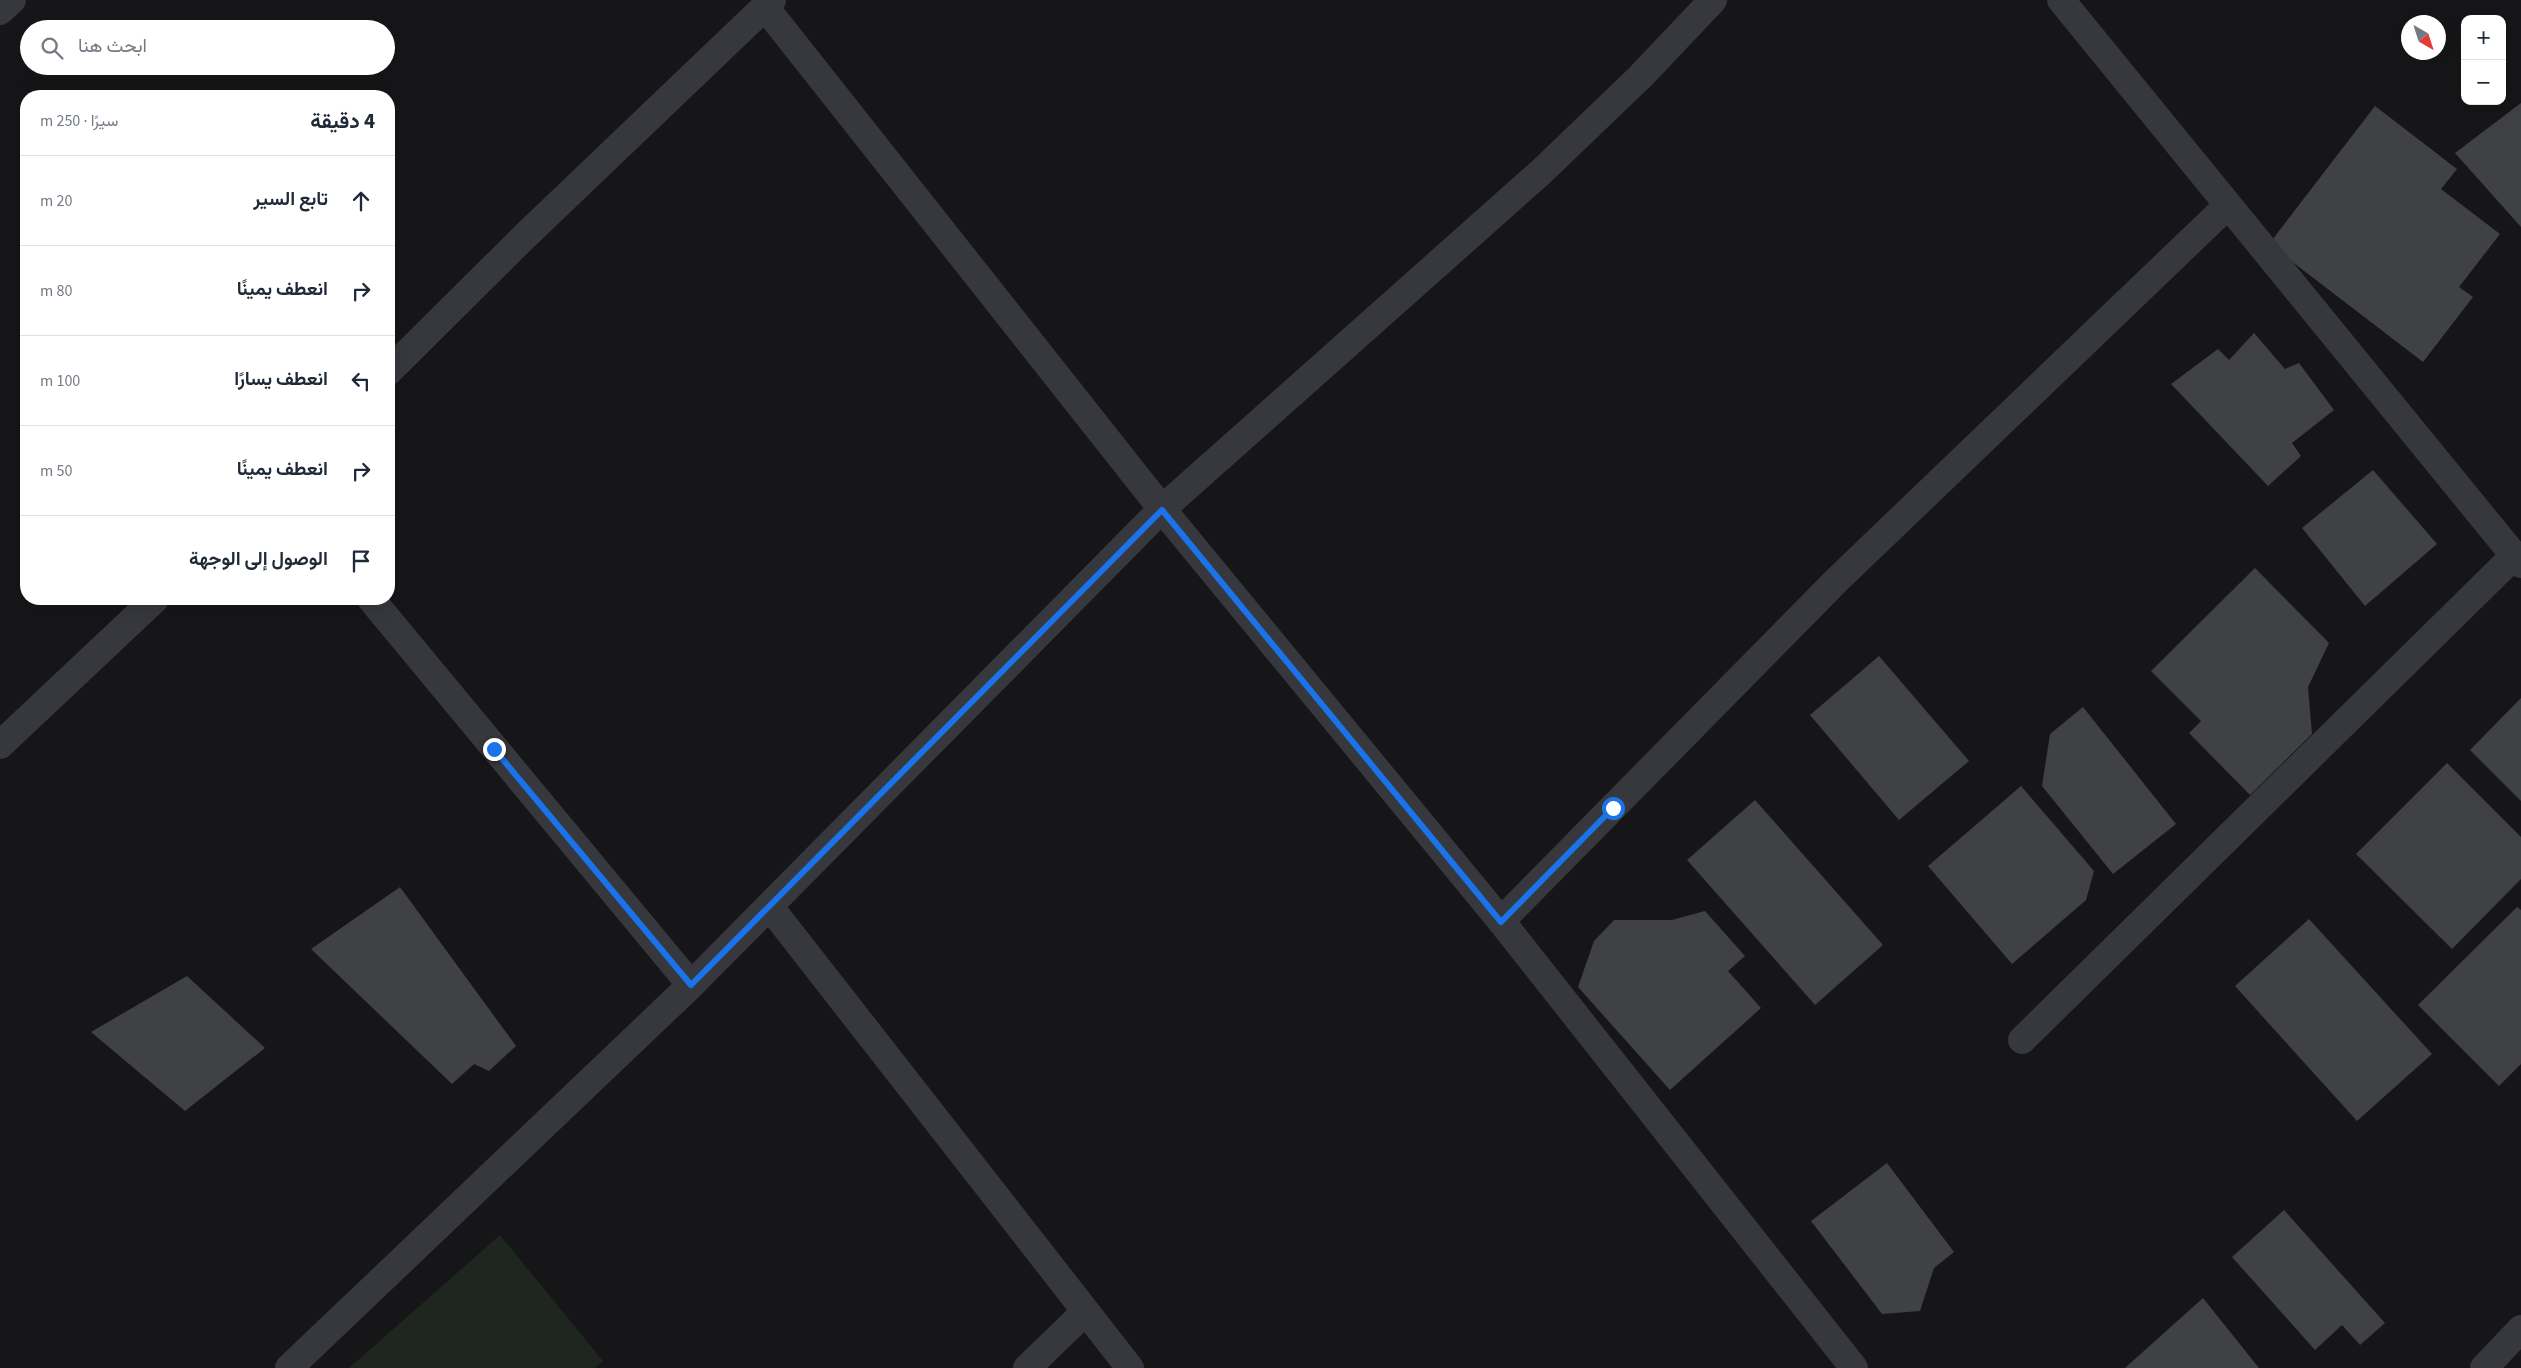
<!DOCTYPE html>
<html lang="ar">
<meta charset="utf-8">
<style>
:root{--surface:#fff;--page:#f2f2f3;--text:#1f2937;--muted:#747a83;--line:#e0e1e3}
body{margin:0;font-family:"Source Sans 3",Vazirmatn,sans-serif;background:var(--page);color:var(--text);direction:rtl}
.controls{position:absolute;right:15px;top:15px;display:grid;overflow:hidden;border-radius:10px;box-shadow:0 5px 20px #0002}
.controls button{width:45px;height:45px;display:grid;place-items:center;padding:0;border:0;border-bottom:1px solid var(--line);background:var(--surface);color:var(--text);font:25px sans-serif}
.compass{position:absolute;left:2401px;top:15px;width:45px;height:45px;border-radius:50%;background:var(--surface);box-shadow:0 5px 20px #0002;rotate:141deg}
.stop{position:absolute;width:15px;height:15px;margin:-11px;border:4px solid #1a73e8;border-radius:50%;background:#fff}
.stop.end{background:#1a73e8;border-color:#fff;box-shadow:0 1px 5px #0008}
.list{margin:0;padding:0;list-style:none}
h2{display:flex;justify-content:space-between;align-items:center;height:65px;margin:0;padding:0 20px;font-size:21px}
h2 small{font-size:16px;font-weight:400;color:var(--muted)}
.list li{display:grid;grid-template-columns:32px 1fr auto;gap:15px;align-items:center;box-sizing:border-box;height:90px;padding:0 20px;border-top:1px solid var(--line)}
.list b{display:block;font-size:19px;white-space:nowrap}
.list em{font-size:16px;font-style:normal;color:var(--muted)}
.icon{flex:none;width:28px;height:28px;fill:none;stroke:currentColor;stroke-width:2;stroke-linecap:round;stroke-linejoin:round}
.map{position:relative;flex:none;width:2521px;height:1368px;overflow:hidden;direction:ltr}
.search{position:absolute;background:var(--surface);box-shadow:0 5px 20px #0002;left:20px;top:20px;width:375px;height:55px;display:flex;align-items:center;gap:12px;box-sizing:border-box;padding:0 18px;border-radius:28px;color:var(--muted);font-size:19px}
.panel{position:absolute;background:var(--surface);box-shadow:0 5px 20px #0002;left:20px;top:90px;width:375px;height:515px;border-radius:20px;direction:rtl}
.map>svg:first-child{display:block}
.green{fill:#1e261f}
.building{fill:#404145}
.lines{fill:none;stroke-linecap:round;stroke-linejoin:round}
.minor{stroke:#37383d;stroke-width:28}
.route{stroke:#1a73e8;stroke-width:6}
</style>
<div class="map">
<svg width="2521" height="1368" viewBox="0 0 2521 1368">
<rect width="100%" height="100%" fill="#161618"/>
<!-- green -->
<path class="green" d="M500 1235 603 1361 595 1368H349Z"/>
<!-- building -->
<g class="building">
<path d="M2521 103V227L2455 153Z"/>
<path d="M2375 106 2457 169 2441 189 2500 234 2459 287 2473 297 2423 362 2269 244Z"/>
<path d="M2254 333 2285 369 2299 363 2334 410 2292 443 2301 456 2268 486 2171 384 2218 349 2229 360Z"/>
<path d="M2373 470 2437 544 2365 606 2302 528Z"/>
<path d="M2255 568 2329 643 2308 687 2312 734 2250 795 2189 733 2201 721 2151 671Z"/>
<path d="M1879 656 1969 761 1899 820 1810 715Z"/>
<path d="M2521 698V801L2470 750Z"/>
<path d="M2083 707 2176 824 2113 874 2042 786 2050 734Z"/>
<path d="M2447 763 2521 837V879L2452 949 2356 854Z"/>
<path d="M2021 786 2094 871 2086 900 2012 964 1928 866Z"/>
<path d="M1755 800 1883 945 1815 1005 1687 860Z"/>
<path d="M400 887 516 1046 489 1071 474 1064 452 1084 311 949Z"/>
<path d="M2517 907 2521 910V1064L2499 1086 2418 1005Z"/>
<path d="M1705 911 1745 956 1728 971 1761 1008 1670 1090 1578 987 1594 941 1614 920H1672Z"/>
<path d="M2309 919 2432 1054 2357 1121 2235 986Z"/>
<path d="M187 976 265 1048 185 1111 91 1032Z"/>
<path d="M1887 1163 1954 1252 1934 1268 1920 1311 1882 1314 1811 1221Z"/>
<path d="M2284 1210 2385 1323 2360 1345 2342 1325 2315 1350 2232 1257Z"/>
<path d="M2203 1298 2259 1368H2125Z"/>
</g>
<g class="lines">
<!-- minor -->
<g class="minor">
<path d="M2061 0 2521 564"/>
<path d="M765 7 1162 509 1501 921 1854 1368"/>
<path d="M0 11 12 0"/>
<path d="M389 371 524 237 772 0"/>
<path d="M371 599 691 985"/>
<path d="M0 745 155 599"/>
<path d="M770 907 1130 1368"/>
<path d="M1501 921 1837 580 2227 206"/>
<path d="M2022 1040 2514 556"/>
<path d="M289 1368 691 985 1162 509 1541 172 1641 76 1713 0"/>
<path d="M1027 1368 1085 1312"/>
<path d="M2484 1368 2521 1329"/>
</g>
</g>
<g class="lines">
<!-- route -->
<path class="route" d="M494 749 691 985 1162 510 1501 922 1613 808"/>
</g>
</svg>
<div class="controls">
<button>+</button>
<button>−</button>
</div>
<svg class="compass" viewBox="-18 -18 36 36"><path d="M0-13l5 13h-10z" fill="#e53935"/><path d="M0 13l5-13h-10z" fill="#747a83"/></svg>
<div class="stop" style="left:1613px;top:808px"></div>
<div class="stop end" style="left:494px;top:749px"></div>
<div class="search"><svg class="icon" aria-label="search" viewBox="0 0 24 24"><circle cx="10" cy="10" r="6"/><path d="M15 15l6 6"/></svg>ابحث هنا</div>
<section class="panel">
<h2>4 دقيقة<small>سيرًا · 250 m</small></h2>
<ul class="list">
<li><svg class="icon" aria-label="ahead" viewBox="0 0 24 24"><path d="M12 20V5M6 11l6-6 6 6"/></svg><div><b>تابع السير</b></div><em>20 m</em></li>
<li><svg class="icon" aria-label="right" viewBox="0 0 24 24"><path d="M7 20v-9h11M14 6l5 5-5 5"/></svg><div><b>انعطف يمينًا</b></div><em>80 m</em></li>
<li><svg class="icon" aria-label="left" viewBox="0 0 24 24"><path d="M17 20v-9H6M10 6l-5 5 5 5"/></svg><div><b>انعطف يسارًا</b></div><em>100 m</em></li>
<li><svg class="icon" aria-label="right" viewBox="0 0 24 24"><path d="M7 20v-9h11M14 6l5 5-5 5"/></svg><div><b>انعطف يمينًا</b></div><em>50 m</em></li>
<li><svg class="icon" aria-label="arrive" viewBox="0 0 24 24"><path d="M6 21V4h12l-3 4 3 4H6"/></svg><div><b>الوصول إلى الوجهة</b></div></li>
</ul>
</section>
</div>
